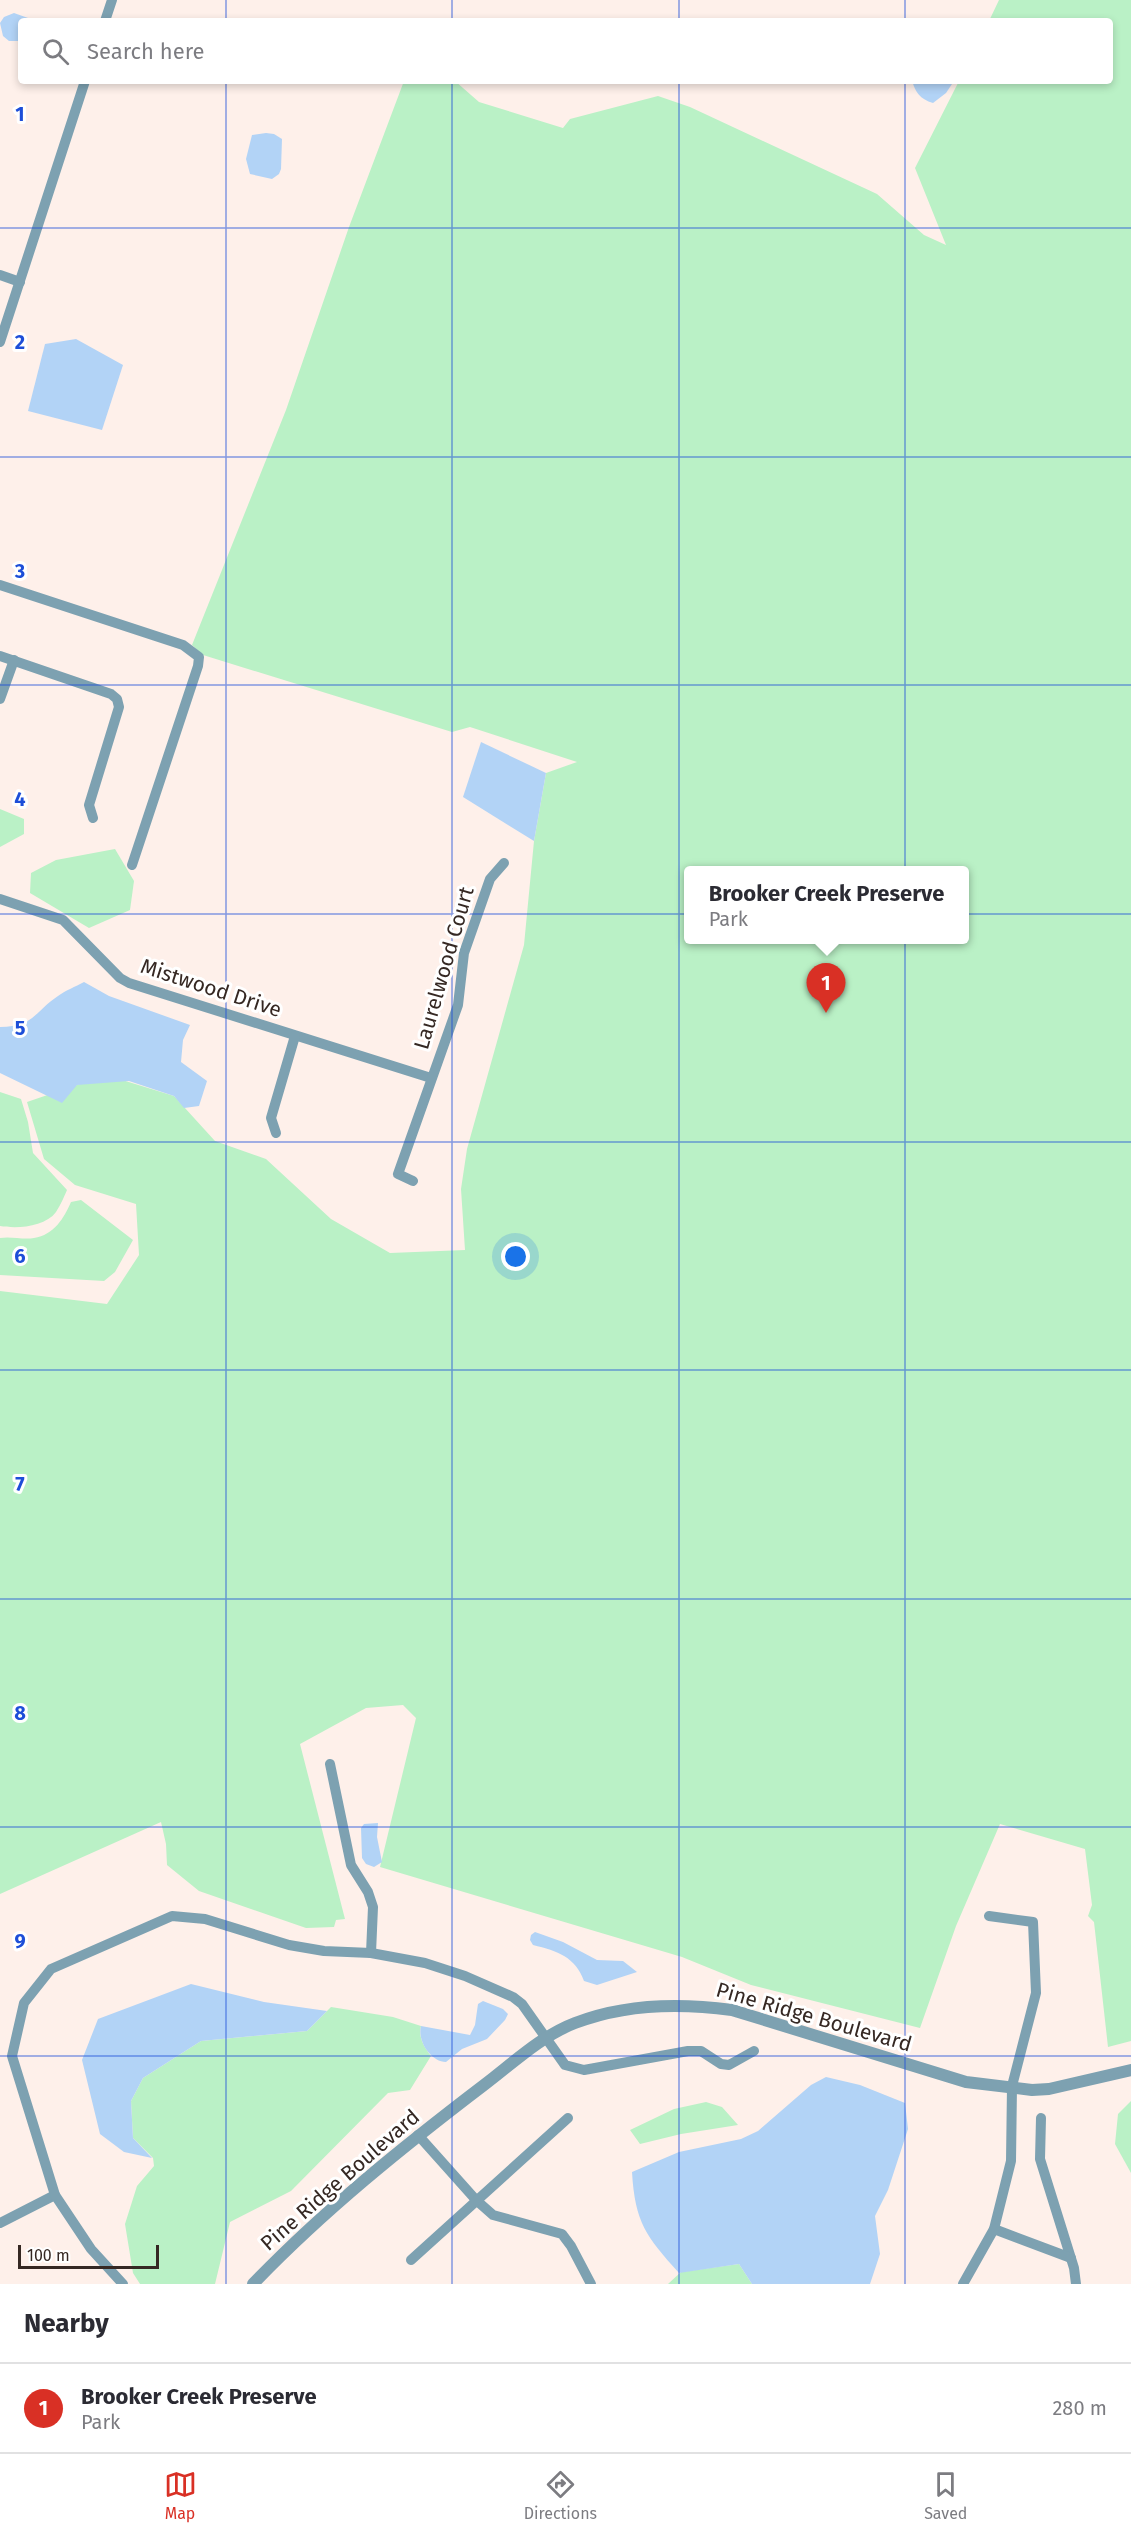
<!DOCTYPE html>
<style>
:root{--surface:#fff;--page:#f2f2f3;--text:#2b2b33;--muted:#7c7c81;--line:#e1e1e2;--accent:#d93025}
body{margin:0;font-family:"Fira Sans",sans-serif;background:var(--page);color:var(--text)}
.scale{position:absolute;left:18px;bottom:15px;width:141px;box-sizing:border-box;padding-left:6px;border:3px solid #352823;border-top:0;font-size:16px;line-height:21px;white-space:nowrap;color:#352823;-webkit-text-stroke:4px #fff;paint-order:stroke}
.you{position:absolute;left:516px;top:1257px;width:21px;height:21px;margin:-15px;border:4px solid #fff;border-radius:50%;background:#1a73e8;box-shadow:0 0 0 9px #1a73e833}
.badge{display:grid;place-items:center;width:39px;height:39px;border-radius:50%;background:var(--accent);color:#fff;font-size:20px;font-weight:700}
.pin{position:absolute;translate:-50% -50px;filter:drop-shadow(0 2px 3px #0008)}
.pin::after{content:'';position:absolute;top:32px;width:21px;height:18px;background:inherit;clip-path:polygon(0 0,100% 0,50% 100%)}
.popup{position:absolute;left:684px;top:866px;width:285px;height:78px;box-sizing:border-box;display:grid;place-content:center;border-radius:6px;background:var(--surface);filter:drop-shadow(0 2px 4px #0005);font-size:20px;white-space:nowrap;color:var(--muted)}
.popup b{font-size:22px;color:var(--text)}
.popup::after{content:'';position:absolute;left:50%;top:100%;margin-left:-12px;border:12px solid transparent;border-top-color:var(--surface)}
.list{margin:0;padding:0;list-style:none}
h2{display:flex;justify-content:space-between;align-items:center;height:78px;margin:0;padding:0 24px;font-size:26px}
h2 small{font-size:20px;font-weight:400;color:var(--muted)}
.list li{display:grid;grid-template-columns:39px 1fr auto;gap:18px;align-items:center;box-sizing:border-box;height:90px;padding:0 24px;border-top:2px solid var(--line)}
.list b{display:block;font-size:22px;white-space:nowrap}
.list p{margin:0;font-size:20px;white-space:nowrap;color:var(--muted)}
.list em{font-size:20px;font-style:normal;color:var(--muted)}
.icon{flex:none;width:33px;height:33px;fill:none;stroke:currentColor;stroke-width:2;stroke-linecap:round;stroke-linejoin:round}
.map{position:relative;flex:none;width:1131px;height:2284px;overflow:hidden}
.search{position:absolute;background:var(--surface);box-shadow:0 3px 9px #0003;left:18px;right:18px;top:18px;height:66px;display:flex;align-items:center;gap:15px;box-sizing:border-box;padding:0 21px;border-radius:6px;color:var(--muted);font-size:22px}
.sheet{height:168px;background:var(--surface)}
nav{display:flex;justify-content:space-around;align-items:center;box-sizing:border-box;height:84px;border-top:2px solid var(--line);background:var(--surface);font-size:16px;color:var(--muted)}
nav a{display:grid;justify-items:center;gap:3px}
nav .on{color:var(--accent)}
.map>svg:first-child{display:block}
.green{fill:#baf1c6;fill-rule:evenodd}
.water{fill:#b2d3f6}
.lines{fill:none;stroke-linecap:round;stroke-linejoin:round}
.minor{stroke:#7da1b1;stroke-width:10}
.tertiary{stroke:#7da1b1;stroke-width:12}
.grid{fill:none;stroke:#1d4ed8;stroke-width:1.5;stroke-opacity:0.55}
.labels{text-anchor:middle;stroke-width:6;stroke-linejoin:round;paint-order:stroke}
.street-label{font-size:21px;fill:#352823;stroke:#fff}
.grid-label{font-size:20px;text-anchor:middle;font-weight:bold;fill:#1d4ed8;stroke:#fff;stroke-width:6;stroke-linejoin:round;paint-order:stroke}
</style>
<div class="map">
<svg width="1131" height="2284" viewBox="0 0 1131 2284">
<rect width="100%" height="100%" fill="#fef0ea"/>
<!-- green -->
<g class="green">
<path d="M999 0H1131V2041L1108 2047 1094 1922 1088 1916 1092 1905 1085 1849 1000 1824 956 1926 920 2028 751 1985 682 1957 380 1867 416 1718 403 1705 366 1708 300 1744 345 1919 336 1920 334 1927 306 1928 199 1891 167 1865 166 1844 161 1822 0 1894V1291L107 1304 139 1255 136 1204 75 1185 44 1159 27 1102 106 1075 174 1096 215 1141 266 1159 331 1219 390 1253 465 1250 461 1189 467 1149 524 945 534 841 546 773 577 762 470 727 452 732 203 655 192 645 286 410 349 227 404 81H455L479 102 563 128 570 119 658 96 690 107 877 194 924 235 946 245 915 168 959 81H1110V21H989ZM688 870H964V940H688Z"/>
<path d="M0 809 24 819V834L0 847Z"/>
<path d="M115 849 134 881 130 910 89 928 30 893 31 873 56 860Z"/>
<path d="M0 1092 21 1099 28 1122 33 1153 67 1190C64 1197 60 1206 56 1212 45 1227 17 1229 0 1226Z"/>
<path d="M81 1200 133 1240 115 1272 104 1281 0 1275V1238C11 1236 23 1240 34 1238 54 1235 64 1218 71 1202Z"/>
<path d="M331 2007 393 2017 421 2026C418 2037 424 2047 431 2056L410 2090 388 2093 291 2191 230 2222 215 2284H140L133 2273 125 2224 137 2186 154 2166 153 2158 133 2138 131 2101 143 2078 201 2041 307 2031Z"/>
<path d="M1131 2101V2173L1115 2144 1118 2114Z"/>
<path d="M706 2102 722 2107 738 2125 681 2134 640 2144 630 2130 674 2109Z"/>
<path d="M739 2264 752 2284H668L681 2272Z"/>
</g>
<!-- water -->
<g class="water">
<path d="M14 13 28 18 30 21H21V41H9L3 36 0 23 4 17Z"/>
<path d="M912 81H954L946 93 933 103C920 99 916 93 912 81Z"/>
<path d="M266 133 274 134 282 139 281 169 279 174 272 179 250 174 246 159 252 135Z"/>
<path d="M76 339 123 365 102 430 28 411 45 344Z"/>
<path d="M481 742 546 773 534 841 463 797Z"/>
<path d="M84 982 109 996 190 1025 183 1040 181 1062 207 1081 199 1106 184 1108 174 1096 129 1081 77 1085 62 1103 0 1073V1027C35 1026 33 1013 58 996 66 990 75 987 84 982Z"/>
<path d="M378 1823 377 1837 382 1862 374 1867 366 1864 362 1858 361 1828 364 1824Z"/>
<path d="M535 1932 563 1942 597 1960 623 1961 637 1972 597 1985 584 1981C575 1957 558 1951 533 1945L530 1940 531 1935Z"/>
<path d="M191 1984 264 2002 327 2011 307 2031 201 2041 143 2078 131 2101 133 2138 152 2158 124 2152 100 2134 82 2060 98 2019Z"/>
<path d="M483 2001 503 2009 508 2014 505 2020 487 2039 462 2049 446 2062C431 2062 417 2041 421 2026L470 2035 475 2025 478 2004Z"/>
<path d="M826 2077 860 2085 905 2103 908 2129 888 2190 875 2216 880 2254 870 2284H752L739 2264 679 2273C646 2236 635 2223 632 2172L679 2152 741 2139 758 2131 811 2085Z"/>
</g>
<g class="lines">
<!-- minor -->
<g class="minor">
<path d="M105 21 112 0"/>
<path d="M0 275 20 282"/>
<path d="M0 342 85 81"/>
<path d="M0 585 183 645 199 657 198 666 132 865"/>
<path d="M0 656 111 694 117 699 119 707 89 805 93 818"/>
<path d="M0 699 14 660"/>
<path d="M0 899 63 920 120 978 129 983 431 1078"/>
<path d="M276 1133 271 1118 295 1036"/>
<path d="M413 1181 398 1174 458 1005 464 953 490 879 504 863"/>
<path d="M330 1764 351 1865 368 1892 373 1907 371 1953"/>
<path d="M1041 2118 1040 2159 1074 2268 1076 2284"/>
<path d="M418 2135 476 2200 493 2215 562 2234 571 2246 591 2284"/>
<path d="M0 2223 55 2195"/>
<path d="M994 2229 1071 2258"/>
<path d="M411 2260 568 2118"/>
<path d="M123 2284 91 2249 55 2195 12 2056 24 2003 51 1969 172 1916 205 1919 289 1945 324 1951 371 1953 425 1963 465 1976 513 1997 522 2004 565 2065 584 2070 688 2051H701L721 2064 729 2065 754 2051"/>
<path d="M963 2284 994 2229 1011 2161 1012 2086 1036 1993 1033 1922 989 1916"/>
</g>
<!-- tertiary -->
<path class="tertiary" d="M253 2284C323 2211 404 2146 484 2085 513 2063 541 2036 575 2023 624 2004 681 2003 732 2010L966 2082 1032 2090 1049 2089 1131 2070"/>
</g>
<!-- grid -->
<path class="grid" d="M226 0V21M452 0V21M679 0V21M905 0V21M226 81V2284M452 81V2284M679 81V2284M905 81V2284M0 228H1131M0 457H1131M0 685H1131M0 914H1131M0 1142H1131M0 1370H1131M0 1599H1131M0 1827H1131M0 2056H1131"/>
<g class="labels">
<!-- street labels -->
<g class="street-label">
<text transform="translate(444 968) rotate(-74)" y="7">Laurelwood Court</text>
<text transform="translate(211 988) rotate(18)" y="7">Mistwood Drive</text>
<text transform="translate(814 2017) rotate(16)" y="7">Pine Ridge Boulevard</text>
<text transform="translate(340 2180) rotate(-41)" y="7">Pine Ridge Boulevard</text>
</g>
</g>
<g class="grid-label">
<text x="20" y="121">1</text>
<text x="20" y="349">2</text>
<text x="20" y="578">3</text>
<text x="20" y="806">4</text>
<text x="20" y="1035">5</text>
<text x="20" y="1263">6</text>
<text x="20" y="1491">7</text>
<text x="20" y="1720">8</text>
<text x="20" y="1948">9</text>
</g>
</svg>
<div class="scale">100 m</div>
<div class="you"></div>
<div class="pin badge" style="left:826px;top:1013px">1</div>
<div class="popup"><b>Brooker Creek Preserve</b>Park</div>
<div class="search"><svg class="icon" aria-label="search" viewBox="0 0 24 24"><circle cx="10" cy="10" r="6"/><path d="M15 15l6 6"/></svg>Search here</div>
</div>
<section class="sheet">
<h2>Nearby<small></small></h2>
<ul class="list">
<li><span class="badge">1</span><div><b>Brooker Creek Preserve</b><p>Park</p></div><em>280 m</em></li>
</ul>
</section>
<nav>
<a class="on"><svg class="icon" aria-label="map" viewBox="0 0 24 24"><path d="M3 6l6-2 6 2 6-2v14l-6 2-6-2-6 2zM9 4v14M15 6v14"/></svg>Map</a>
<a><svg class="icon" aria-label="directions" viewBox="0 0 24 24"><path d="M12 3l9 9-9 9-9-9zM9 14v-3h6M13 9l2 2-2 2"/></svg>Directions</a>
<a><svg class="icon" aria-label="saved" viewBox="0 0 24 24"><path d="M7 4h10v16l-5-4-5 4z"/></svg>Saved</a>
</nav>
